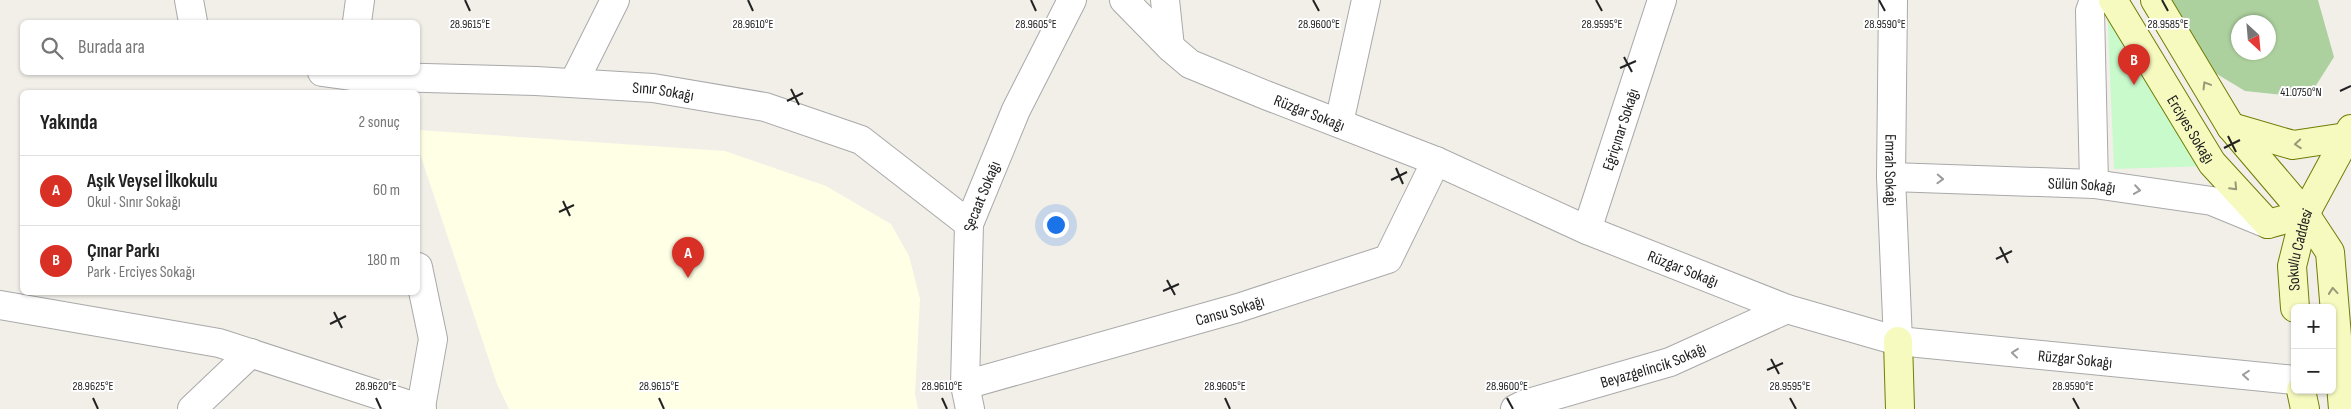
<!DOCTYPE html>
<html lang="tr">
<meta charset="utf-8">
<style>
:root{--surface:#fff;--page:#f6f6f6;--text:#222;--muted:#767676;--line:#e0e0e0;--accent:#d93025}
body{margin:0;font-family:"Sofia Sans Condensed",sans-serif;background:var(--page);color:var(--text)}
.controls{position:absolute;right:15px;bottom:15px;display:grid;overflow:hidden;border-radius:8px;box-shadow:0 1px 4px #0004}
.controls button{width:45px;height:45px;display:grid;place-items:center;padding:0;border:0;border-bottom:1px solid var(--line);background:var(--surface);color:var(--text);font:25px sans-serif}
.compass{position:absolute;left:2231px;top:15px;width:45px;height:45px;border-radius:50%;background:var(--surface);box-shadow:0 1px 4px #0004;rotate:154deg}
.you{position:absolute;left:1055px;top:224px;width:18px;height:18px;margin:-12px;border:4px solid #fff;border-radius:50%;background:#1a73e8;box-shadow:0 0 0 8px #1a73e833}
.badge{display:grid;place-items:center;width:32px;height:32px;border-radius:50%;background:var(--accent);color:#fff;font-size:16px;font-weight:700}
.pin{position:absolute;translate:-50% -41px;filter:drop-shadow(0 1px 2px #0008)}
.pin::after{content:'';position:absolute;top:26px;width:18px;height:15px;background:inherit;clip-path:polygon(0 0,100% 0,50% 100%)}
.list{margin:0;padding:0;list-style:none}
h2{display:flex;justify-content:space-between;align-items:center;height:65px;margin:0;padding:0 20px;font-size:21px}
h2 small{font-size:16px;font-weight:400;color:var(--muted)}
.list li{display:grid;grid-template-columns:32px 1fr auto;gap:15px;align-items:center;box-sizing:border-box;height:70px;padding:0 20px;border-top:1px solid var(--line)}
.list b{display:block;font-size:19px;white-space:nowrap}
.list p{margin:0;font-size:16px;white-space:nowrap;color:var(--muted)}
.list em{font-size:16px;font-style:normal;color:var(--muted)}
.icon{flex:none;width:28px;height:28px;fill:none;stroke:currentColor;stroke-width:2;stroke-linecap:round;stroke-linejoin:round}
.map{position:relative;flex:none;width:2351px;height:409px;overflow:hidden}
.search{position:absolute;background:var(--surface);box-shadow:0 1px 4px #0004;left:20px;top:20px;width:400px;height:55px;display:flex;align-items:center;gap:12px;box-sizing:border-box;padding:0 18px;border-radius:8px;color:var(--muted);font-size:19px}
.panel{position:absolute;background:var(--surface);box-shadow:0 1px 4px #0004;left:20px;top:90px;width:400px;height:205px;border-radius:8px}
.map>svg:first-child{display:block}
.education{fill:#ffffe5}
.forest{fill:#add19e;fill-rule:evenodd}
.park{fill:#c8facc}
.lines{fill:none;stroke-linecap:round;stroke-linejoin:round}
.street-casing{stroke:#a9a9a9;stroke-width:30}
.secondary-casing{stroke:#707d05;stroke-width:30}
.street{stroke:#fff;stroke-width:28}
.secondary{stroke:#f7fabf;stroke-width:28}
.oneway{stroke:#979978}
.oneway2{stroke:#9c9c9c}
.ticks{fill:none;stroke:#222;stroke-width:2}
.labels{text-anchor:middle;stroke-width:4;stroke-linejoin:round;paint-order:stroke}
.street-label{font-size:16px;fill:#222;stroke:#fff}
.ticks-label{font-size:12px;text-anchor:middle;fill:#222;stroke:#fff;stroke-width:4;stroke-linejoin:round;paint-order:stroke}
</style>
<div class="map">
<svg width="2351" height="409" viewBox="0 0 2351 409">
<rect width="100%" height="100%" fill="#f2efe9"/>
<!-- education -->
<path class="education" d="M418 130 725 151 826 186 891 224 909 256 920 299 915 394 918 409H509L497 384 418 148Z"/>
<!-- forest -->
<path class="forest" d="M2168 0H2318L2334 57 2315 87 2292 96 2245 91 2207 68ZM2238 22H2268V52H2238Z"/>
<!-- park -->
<path class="park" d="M2107 4 2209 166 2114 169Z"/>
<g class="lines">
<defs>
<g id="street">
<path d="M189 0 193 22"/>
<path id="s1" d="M1124 0 1170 47 1190 64 1268 96 1436 161 1587 230 1787 309 1898 341 2295 380"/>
<path d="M1165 0 1170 47"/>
<path id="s2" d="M1893 0 1891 177 1898 341"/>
<path d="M2094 0 2090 11 2094 184"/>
<path d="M357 22 360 0"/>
<path id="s3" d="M322 72 351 76 536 81 653 88 765 107 861 140 969 224"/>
<path d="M574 82 615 0"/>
<path d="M1339 123 1366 0"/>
<path id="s4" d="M1891 177 2094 184 2212 201 2268 224"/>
<path id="s5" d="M1587 230 1662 0"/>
<path d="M418 267 433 339 421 407"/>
<path d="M0 305 219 343 422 409"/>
<path id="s6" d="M965 385 1238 308 1388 259 1436 161"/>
<path d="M192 409 251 353"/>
<path id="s7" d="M970 409 965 385 969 224 1016 110 1072 0"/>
<path id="s8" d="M1515 409 1525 404 1670 362 1787 309"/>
</g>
<g id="secondary">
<path id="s9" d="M2113 0 2212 163 2268 224 2305 214"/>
<path d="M2155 0 2231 127 2305 214 2330 252 2343 409"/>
<path d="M2231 127 2293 145 2346 137"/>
<path id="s10" d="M2295 308 2292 266 2305 214 2351 129"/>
<path d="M1898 341 1900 409"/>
<path d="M2301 390 2305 409"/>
</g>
</defs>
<!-- street casing -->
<use href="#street" class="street-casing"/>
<!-- secondary casing -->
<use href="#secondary" class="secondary-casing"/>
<!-- street -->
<use href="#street" class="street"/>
<!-- secondary -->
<use href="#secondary" class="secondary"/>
</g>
<!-- one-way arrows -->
<defs><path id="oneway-chevron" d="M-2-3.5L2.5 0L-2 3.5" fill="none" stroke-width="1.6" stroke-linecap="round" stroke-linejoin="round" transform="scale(1.25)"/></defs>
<g class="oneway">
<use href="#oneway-chevron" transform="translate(2206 85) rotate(-121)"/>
<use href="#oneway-chevron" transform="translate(2298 144) rotate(176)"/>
<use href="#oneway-chevron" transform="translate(2234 187) rotate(47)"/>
<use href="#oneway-chevron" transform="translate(2333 291) rotate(-95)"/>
</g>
<g class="oneway2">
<use href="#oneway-chevron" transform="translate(1940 179) rotate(2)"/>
<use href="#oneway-chevron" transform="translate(2137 190) rotate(8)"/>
<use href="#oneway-chevron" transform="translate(2015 353) rotate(-174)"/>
<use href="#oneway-chevron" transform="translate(2246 375) rotate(-175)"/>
</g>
<!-- ticks -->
<path class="ticks" d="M465 0 470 11M748 0 753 11M1031 0 1036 11M1313 0 1319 11M1596 0 1602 11M1879 0 1885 11M2162 0 2168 11M1624 57 1632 72M1620 68 1636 61M791 89 799 105M2340 91 2351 86M787 101 803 93M2228 136 2236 152M2224 148 2240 140M1396 168 1403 184M1391 180 1407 172M563 201 570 216M559 212 574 205M2000 247 2008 263M1996 259 2012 251M1167 280 1175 295M1163 291 1179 284M334 312 342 328M330 324 346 316M1771 359 1779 374M1767 370 1783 363M93 398 98 409M376 398 381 409M659 398 664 409M942 398 947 409M1225 398 1230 409M1507 398 1513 409M1790 398 1796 409M2073 398 2079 409"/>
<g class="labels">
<!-- street labels -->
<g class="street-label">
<text dy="6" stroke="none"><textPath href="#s3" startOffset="342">Sınır Sokağı</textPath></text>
<text dy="6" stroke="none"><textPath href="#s1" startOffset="221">Rüzgar Sokağı</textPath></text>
<text dy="6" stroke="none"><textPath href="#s5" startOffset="106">Eğriçınar Sokağı</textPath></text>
<text dy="6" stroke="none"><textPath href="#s9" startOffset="151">Erciyes Sokağı</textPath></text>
<text dy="6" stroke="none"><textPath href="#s2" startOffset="170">Emrah Sokağı</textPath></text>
<text dy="6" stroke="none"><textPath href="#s4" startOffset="191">Sülün Sokağı</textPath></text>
<text dy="6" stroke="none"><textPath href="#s7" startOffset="216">Şecaat Sokağı</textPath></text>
<text dy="6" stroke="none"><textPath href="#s10" startOffset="59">Sokullu Caddesi</textPath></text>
<text dy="6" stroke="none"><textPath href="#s1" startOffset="626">Rüzgar Sokağı</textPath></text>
<text dy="6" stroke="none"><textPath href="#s6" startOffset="275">Cansu Sokağı</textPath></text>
<text dy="6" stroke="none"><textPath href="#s1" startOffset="1031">Rüzgar Sokağı</textPath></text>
<text dy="6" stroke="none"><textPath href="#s8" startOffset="145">Beyazgelincik Sokağı</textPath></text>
</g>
</g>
<g class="ticks-label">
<text x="470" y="28">28.9615°E</text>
<text x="753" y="28">28.9610°E</text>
<text x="2168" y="28">28.9585°E</text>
<text x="1036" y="28">28.9605°E</text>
<text x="1319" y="28">28.9600°E</text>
<text x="1602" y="28">28.9595°E</text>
<text x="1885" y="28">28.9590°E</text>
<text x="2301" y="96">41.0750°N</text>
<text x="93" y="390">28.9625°E</text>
<text x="376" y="390">28.9620°E</text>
<text x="659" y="390">28.9615°E</text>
<text x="942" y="390">28.9610°E</text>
<text x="1225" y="390">28.9605°E</text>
<text x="1507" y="390">28.9600°E</text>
<text x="1790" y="390">28.9595°E</text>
<text x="2073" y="390">28.9590°E</text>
</g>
</svg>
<div class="controls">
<button>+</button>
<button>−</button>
</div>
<svg class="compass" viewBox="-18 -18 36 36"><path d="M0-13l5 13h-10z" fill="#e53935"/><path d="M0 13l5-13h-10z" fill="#767676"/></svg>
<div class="you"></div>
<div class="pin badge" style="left:688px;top:278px">A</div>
<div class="pin badge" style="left:2134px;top:85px">B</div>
<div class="search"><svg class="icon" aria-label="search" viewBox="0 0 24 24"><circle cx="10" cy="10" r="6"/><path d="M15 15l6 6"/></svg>Burada ara</div>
<section class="panel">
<h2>Yakında<small>2 sonuç</small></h2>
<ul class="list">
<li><span class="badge">A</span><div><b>Aşık Veysel İlkokulu</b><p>Okul · Sınır Sokağı</p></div><em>60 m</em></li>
<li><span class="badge">B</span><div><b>Çınar Parkı</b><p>Park · Erciyes Sokağı</p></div><em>180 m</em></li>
</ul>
</section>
</div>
